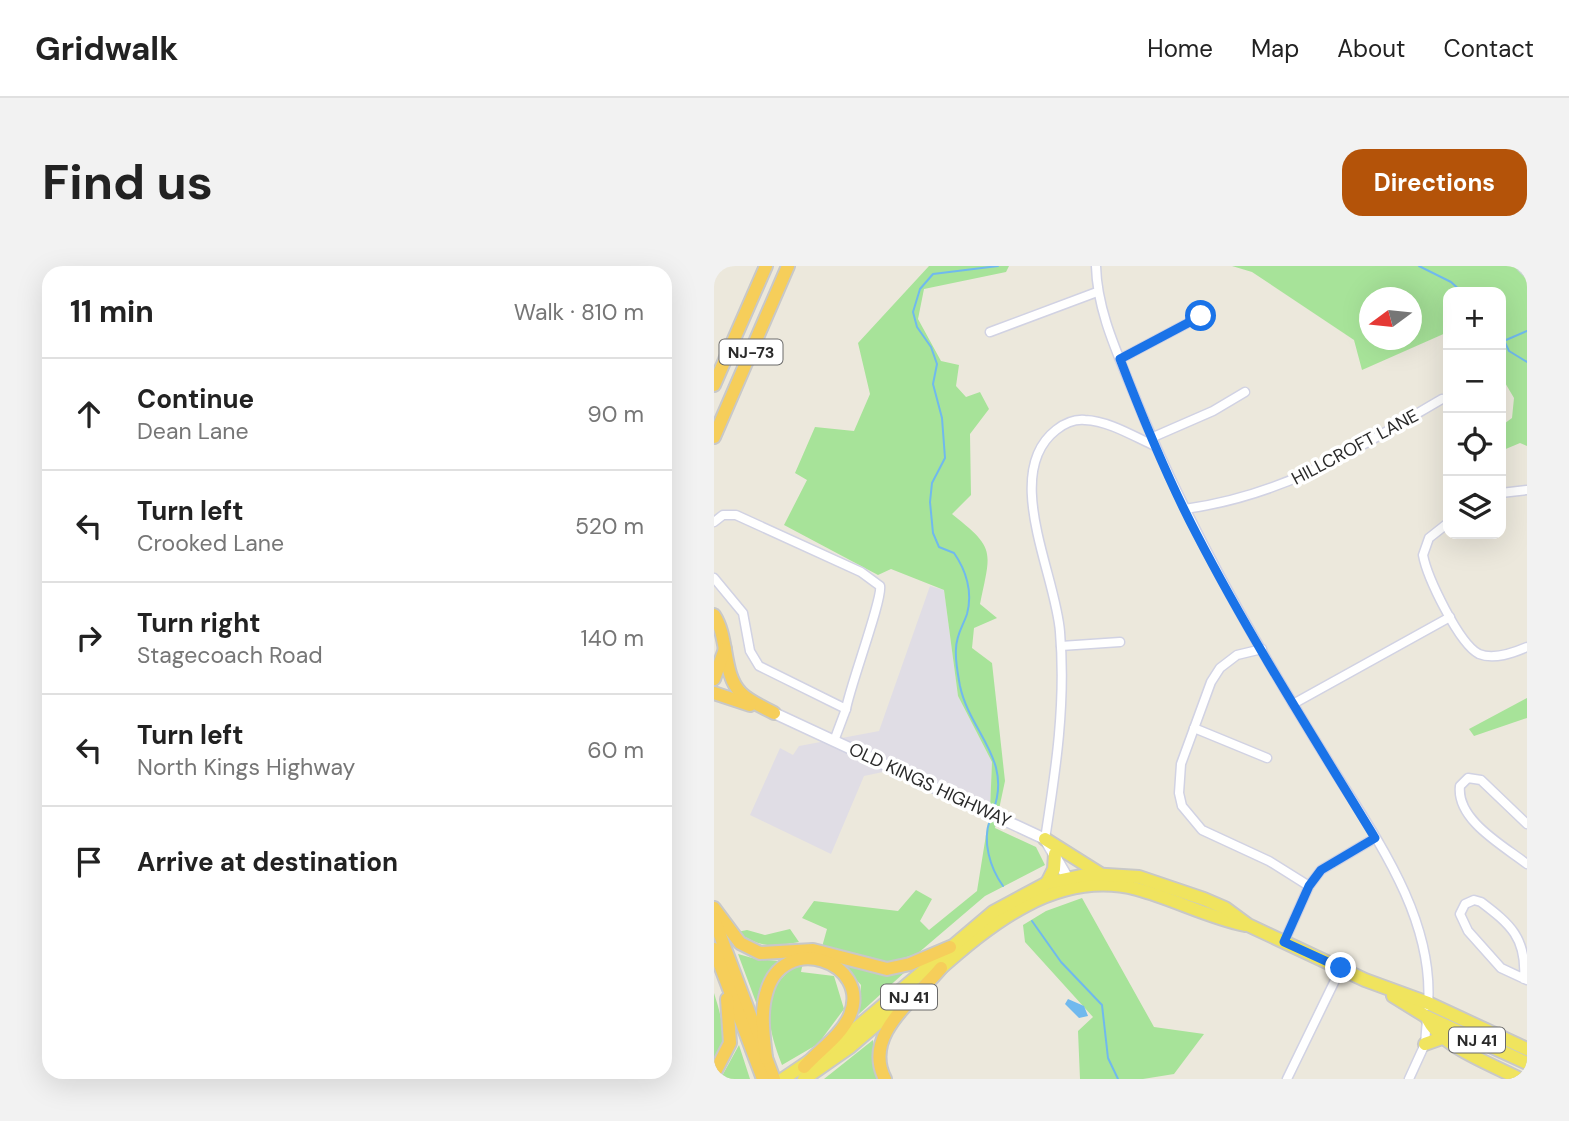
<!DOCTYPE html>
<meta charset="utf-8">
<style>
:root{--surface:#fff;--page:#f2f2f2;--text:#222;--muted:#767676;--line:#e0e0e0;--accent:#b45309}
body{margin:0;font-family:"DM Sans",sans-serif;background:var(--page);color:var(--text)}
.controls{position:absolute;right:21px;top:21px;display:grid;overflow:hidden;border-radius:14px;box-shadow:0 7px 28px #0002}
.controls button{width:63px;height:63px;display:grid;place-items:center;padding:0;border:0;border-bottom:2px solid var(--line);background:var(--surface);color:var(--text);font:35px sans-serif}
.compass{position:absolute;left:645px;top:21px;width:63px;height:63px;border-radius:50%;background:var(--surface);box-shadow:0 7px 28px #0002;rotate:255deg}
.stop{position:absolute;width:21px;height:21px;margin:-16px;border:5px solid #1a73e8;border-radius:50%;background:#fff}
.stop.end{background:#1a73e8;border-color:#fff;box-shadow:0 2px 7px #0008}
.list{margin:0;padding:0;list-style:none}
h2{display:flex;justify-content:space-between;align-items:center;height:91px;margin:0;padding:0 28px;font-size:30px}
h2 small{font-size:23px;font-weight:400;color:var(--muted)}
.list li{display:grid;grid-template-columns:46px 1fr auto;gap:21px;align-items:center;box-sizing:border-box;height:112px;padding:0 28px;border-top:2px solid var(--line)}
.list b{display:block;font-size:26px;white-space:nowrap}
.list p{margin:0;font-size:23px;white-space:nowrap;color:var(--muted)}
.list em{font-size:23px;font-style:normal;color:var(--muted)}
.icon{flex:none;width:38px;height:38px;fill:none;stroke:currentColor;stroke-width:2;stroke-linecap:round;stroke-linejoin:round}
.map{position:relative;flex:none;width:813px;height:813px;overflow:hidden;border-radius:21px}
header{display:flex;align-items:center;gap:42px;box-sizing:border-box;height:98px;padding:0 35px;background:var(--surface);border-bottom:2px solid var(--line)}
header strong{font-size:33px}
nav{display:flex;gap:38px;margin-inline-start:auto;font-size:24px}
.intro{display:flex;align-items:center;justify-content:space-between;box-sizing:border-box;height:168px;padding:0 42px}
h1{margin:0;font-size:49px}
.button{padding:18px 32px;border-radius:21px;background:var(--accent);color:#fff;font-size:24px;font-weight:700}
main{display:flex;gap:42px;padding:0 42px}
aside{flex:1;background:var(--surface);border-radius:21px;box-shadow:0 7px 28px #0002}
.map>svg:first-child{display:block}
.industrial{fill:#e0dde5}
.green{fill:#a7e399;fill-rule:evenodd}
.water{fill:#70b9ee}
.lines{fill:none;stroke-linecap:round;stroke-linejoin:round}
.stream{stroke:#70b9ee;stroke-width:2}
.minor-casing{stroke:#d1d2e3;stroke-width:11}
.tertiary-casing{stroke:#d1d2e3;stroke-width:13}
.primary-casing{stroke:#c8c8c8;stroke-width:16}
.trunk-casing{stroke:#c8c8c8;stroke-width:16}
.minor{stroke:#fff;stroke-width:8}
.tertiary{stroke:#fff;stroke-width:10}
.primary{stroke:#f0e45e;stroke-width:12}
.trunk{stroke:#f6ce5a;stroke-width:12}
.route{stroke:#1a73e8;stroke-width:9}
.labels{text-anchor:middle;stroke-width:7;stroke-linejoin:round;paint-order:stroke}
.shield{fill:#fff;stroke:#6a6a6a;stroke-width:2}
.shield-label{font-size:16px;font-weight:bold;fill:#2a2a2a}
.street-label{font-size:18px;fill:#2a2a2a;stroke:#fff}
</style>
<header>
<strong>Gridwalk</strong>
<nav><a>Home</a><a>Map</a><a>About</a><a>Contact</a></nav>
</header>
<div class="intro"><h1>Find us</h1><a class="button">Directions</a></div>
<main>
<aside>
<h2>11 min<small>Walk · 810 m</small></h2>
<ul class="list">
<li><svg class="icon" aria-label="ahead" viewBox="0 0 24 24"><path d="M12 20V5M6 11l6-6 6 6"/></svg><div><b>Continue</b><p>Dean Lane</p></div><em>90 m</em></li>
<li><svg class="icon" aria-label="left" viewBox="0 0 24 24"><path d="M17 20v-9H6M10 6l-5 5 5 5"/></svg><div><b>Turn left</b><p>Crooked Lane</p></div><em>520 m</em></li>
<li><svg class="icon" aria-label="right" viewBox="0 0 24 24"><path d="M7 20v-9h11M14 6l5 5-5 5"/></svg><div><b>Turn right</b><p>Stagecoach Road</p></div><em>140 m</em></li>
<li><svg class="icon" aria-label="left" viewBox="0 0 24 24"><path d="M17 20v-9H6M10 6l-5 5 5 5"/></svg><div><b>Turn left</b><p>North Kings Highway</p></div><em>60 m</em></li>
<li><svg class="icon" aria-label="arrive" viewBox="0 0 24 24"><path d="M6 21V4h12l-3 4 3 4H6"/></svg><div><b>Arrive at destination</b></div></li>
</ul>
</aside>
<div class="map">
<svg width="813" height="813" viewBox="0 0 813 813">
<rect width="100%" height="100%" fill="#ece8dc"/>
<!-- industrial -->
<path class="industrial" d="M216 320 230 324 244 430 278 496 276 544 183 503 150 510 117 588 36 549 66 482 79 489 85 480 165 465Z"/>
<!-- green -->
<g class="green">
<path d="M215 0H295L292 6 210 23 204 53 227 95 245 99 242 120 252 131 266 126 275 143 256 168 257 229 238 248C282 283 277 284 266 338L283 352 260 362 258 382 278 397 291 515 281 562 322 581 331 599 271 630 203 688 172 697 108 681 113 663 88 652 100 635 184 645 202 624 218 633 206 655 215 664 263 625 276 544 278 496 244 430 230 324 177 303 164 309 70 259 93 214 81 207 101 161 140 165 156 128 144 77Z"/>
<path d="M518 0H813V180L806 177 787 185V160L798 152 800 132 787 110V26H734V66L648 104 640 74 538 6ZM656 32H698V74H656Z"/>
<path d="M813 432V452L760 470 755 463Z"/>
<path d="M368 632 440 761 490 768 460 808 429 813H366L364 765 379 751 311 676 309 659 332 645Z"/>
<path d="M76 663 85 676C56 681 48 682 23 666L33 664 51 669Z"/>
<path d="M24 688 42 693 64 695 46 724 43 739Z"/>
<path d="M124 693 165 708 192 705 145 748 147 719Z"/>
<path d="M89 696 87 706 120 710 130 743 104 778 68 799C52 758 44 720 89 696Z"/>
<path d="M0 727C6 746 16 776 0 794Z"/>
<path d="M159 774 165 813H110Z"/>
<path d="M25 779 36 813H3L8 810Z"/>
</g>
<!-- water -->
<path class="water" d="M354 733 370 740 374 750 365 752 351 738Z"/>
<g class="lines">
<!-- stream -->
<g class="stream">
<path d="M705 0 737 16 748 26"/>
<path d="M787 68 795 85 813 96"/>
<path d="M792 74 813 65"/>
<path d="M279 545C299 493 256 467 246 420 244 409 241 394 242 383 242 369 249 360 253 348 259 326 252 304 240 287L225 281 219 267 216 236 218 217 231 192 228 152 219 118 223 98 217 81 203 61 199 46 206 23 219 8 284 0"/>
<path d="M276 554C268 575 276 602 289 620"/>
<path d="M318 655 347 696 388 739 394 792 404 813"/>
</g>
<defs>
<g id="minor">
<path d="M382 0C383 42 401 82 417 121 468 250 538 372 611 490 656 564 721 648 714 740"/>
<path d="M807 0 813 6"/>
<path d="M276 66 383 26"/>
<path d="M406 93 487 50"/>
<path d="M437 172 499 145 531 126"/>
<path d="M787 227 813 224"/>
<path d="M471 243C572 229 642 183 728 133"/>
<path d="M0 256 9 249H22L147 306 166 320C169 332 136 420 132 443L45 400 36 385 29 347 0 312"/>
<path d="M734 257 715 272 709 289C713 311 745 378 765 388 780 394 799 387 813 381"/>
<path d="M347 380 406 376"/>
<path d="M548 383 523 389 506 402 497 416 467 498 465 527 468 540 488 564 555 595 595 620"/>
<path d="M579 438 736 351"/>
<path d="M480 462 553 492"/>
<path d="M120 475 132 443"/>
<path d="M813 558 767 514 754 512 746 520C742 554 790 580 813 598"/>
<path d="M331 573C342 503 352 436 346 366 342 309 287 207 342 164 351 157 360 153 371 154 395 155 419 170 441 180"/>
<path d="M570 676 595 620 607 604 661 572"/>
<path d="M810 713C813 672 796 658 767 636L760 634 751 638 746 648 754 665 787 702 813 714"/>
<path d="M573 813 627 702"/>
<path d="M695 813 711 778 713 753"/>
</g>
<path id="tertiary" d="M60 447 331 573 353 611"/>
<g id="primary">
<path d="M331 573 385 607"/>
<path d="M333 617 340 603 341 588"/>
<path d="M219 709C275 659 343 602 423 623 460 633 493 651 531 659"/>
<path d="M679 730 713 751 813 797"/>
<path d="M713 751C724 779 779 799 806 813"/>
<path d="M711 778 728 772"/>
<path d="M69 813 134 769 279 646 333 617 376 608 425 611 490 633 511 642 534 659 651 714 714 737 813 783"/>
<path d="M90 813 136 781 192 733"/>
</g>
<g id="trunk">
<path d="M0 119 52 0"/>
<path d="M0 171 74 0"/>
<path d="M0 349C15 372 8 408 27 427 36 436 49 441 60 447"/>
<path d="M0 413 11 383"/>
<path d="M0 427 36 439"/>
<path d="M0 642 26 677 46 687 99 684 173 703 196 698 236 681"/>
<path d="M0 653 60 813"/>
<path d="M0 683 49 813"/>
<path d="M52 792C50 771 46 749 52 728 68 664 158 696 136 749 128 769 104 785 90 801"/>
<path d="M0 808 16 777 13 733"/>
<path d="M171 813C148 768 201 734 227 702"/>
</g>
</defs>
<!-- minor casing -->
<use href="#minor" class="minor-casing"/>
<!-- tertiary casing -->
<use href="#tertiary" class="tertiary-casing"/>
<!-- primary casing -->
<use href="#primary" class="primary-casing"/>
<!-- trunk casing -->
<use href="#trunk" class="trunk-casing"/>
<!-- minor -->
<use href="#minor" class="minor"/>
<!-- tertiary -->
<use href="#tertiary" class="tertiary"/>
<!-- primary -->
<use href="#primary" class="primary"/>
<!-- trunk -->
<use href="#trunk" class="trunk"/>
</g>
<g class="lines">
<!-- route -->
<path class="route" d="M487 50 406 93C429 153 453 212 483 269 537 373 600 472 661 572L607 604 595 620 570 676 627 702"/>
</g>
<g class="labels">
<!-- shield labels -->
<g class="shield">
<rect x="5.5" y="73.5" width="63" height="25" rx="5"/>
<rect x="167" y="718.5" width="56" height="25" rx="5"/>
<rect x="735" y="761.5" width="56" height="25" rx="5"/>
</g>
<g class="shield-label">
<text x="37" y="92">NJ-73</text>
<text x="195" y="737">NJ 41</text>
<text x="763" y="780">NJ 41</text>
</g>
<!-- street labels -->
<g class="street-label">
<text transform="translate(641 181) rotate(-28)" y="6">HILLCROFT LANE</text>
<text transform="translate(216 519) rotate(25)" y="6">OLD KINGS HIGHWAY</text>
</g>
</g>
</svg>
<div class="controls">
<button>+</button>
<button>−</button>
<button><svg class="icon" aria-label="locate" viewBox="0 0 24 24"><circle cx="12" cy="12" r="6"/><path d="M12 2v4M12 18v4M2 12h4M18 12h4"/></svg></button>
<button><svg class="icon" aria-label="layers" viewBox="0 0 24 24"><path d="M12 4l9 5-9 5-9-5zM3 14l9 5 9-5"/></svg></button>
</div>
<svg class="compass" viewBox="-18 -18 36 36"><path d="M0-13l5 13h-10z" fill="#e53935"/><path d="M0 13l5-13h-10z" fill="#767676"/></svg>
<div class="stop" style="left:487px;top:50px"></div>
<div class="stop end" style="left:627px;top:702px"></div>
</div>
</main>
